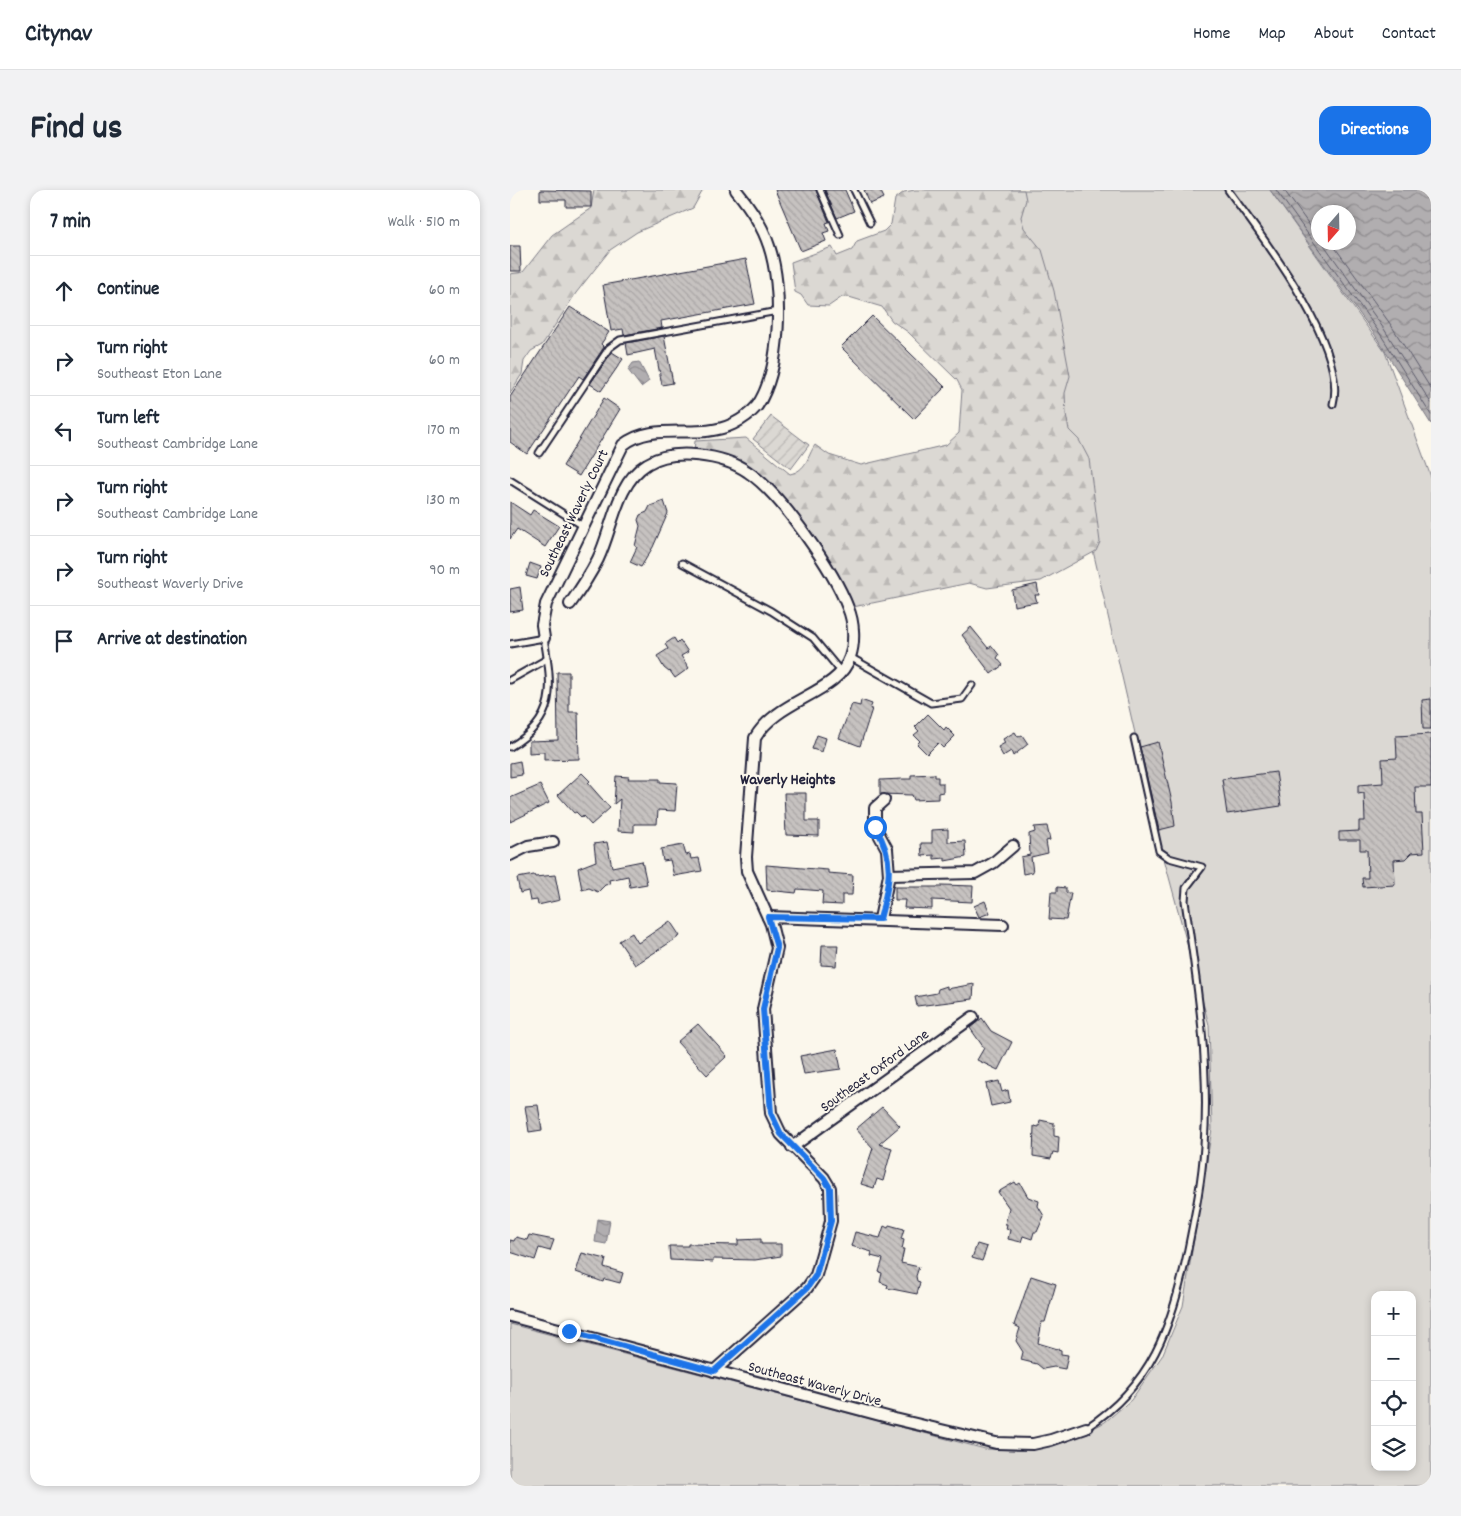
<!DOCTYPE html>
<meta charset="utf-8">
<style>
:root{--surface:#fff;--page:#f2f2f3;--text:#1f2937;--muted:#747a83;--line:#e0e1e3;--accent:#1a73e8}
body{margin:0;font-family:Dekko,sans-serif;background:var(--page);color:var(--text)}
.controls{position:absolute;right:15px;bottom:15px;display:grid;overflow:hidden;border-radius:10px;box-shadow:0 2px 8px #0003}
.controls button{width:45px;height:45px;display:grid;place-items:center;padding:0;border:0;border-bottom:1px solid var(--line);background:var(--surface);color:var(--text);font:25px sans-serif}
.compass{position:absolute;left:801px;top:15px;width:45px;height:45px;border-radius:50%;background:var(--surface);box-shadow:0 2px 8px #0003;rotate:200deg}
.stop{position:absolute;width:15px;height:15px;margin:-11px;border:4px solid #1a73e8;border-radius:50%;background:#fff}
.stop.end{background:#1a73e8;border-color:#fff;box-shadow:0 1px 5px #0008}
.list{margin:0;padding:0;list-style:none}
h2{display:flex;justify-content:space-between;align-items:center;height:65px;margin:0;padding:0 20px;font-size:21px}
h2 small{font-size:16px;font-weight:400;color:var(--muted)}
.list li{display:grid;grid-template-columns:32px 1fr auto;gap:15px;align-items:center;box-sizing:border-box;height:70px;padding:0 20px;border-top:1px solid var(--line)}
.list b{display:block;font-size:19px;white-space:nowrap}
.list p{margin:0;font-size:16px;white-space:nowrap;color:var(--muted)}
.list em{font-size:16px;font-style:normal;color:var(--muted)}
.icon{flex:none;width:28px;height:28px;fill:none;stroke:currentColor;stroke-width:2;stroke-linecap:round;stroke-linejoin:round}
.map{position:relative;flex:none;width:921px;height:1296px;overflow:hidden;border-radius:15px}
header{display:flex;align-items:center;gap:30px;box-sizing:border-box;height:70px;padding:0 25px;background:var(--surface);border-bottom:1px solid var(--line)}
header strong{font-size:24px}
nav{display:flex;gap:28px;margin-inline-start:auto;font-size:18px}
.intro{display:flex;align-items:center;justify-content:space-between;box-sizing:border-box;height:120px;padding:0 30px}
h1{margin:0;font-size:35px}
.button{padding:12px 22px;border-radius:15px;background:var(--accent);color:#fff;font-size:18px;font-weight:700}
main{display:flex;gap:30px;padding:0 30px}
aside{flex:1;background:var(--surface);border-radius:15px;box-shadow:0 2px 8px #0003}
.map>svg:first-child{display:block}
.green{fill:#dbd8d3;stroke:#7e7d87;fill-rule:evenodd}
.forest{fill:url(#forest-firs);stroke:#7e7d87}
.garden{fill:url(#garden-furrows);stroke:#7e7d87}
.water{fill:url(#water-waves);stroke:#787681;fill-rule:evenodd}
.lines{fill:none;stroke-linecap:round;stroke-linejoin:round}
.shore{stroke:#5b5a6a;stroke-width:1}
.building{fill:url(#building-back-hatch);stroke:#22223b}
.lane-casing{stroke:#22223b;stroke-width:9}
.street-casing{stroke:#22223b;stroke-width:14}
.lane{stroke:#fbf7ec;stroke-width:5}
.street{stroke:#fbf7ec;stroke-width:10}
.route{stroke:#1a73e8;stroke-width:6}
.labels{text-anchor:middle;stroke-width:4;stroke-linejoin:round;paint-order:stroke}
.street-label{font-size:15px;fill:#22223b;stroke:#fbf7ec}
.neighbourhood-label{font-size:16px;font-weight:bold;fill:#22223b;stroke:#fbf7ec}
</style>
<header>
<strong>Citynav</strong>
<nav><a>Home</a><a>Map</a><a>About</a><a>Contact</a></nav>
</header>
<div class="intro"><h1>Find us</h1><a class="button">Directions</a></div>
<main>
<aside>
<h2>7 min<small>Walk · 510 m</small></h2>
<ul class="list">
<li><svg class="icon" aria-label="ahead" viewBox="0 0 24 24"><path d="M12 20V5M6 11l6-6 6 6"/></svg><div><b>Continue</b></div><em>60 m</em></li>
<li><svg class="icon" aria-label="right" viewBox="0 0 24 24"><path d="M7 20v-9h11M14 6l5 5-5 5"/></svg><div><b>Turn right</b><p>Southeast Eton Lane</p></div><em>60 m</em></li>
<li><svg class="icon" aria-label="left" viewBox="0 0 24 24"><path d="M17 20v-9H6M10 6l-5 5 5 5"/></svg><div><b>Turn left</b><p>Southeast Cambridge Lane</p></div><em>170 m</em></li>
<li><svg class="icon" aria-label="right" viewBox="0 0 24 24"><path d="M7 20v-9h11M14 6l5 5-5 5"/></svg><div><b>Turn right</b><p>Southeast Cambridge Lane</p></div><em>130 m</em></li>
<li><svg class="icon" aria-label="right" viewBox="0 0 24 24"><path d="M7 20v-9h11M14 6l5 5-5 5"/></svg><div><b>Turn right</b><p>Southeast Waverly Drive</p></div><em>90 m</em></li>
<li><svg class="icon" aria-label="arrive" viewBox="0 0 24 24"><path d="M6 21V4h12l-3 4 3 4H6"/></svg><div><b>Arrive at destination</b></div></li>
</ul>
</aside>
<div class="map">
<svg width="921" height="1296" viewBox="0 0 921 1296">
<defs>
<pattern id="forest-firs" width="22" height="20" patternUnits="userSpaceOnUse" patternTransform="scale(1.25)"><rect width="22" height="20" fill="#dbd8d3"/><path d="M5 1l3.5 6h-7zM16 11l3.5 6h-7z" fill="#bcb9b6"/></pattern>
<pattern id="garden-furrows" width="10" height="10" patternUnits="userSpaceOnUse" patternTransform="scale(1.25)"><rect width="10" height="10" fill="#dbd8d3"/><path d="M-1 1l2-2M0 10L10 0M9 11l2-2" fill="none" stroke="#bcb9b6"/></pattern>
<pattern id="water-waves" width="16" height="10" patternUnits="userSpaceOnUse" patternTransform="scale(1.25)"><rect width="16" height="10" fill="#b1aeb0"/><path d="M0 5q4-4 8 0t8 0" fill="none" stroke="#908d90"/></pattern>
<pattern id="building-back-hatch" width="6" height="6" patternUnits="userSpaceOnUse" patternTransform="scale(1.25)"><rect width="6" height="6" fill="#c6c2c0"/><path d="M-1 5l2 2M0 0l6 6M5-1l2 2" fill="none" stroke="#aaa6a6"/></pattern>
</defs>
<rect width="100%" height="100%" fill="#fbf7ec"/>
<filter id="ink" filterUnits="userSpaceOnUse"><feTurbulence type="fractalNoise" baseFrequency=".02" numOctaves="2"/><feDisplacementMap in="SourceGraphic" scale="10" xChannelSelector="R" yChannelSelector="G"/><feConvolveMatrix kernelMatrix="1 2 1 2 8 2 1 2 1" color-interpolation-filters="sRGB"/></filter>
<g filter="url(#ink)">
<!-- green -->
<path class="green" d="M500 0H760L875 162 921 287V1296H0V1134L475 1259 511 1260 531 1258 569 1246 595 1232 621 1210 652 1166 673 1116 702 939 699 835 653 665ZM865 1105H902V1277H865Z"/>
<!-- forest -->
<g class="forest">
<path d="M84 0H193L183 18 127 42 100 60 66 103 32 155 21 161 14 171 12 184 0 203V84L13 82 42 45 81 18Z"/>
<path d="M405 0H514L516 10 511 27 514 38 532 60 544 101 560 186 555 203 556 224 559 240 569 250 579 269 590 352 586 361 531 391 477 398 459 393 343 417 323 378 247 284C227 267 209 262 184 261L185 251 236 248 280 284C297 280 297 267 305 255L319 265 351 275 436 255 449 243 452 200 447 190 398 142 382 131 372 117 339 107H332L319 116 298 115 291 105 285 102 281 72 322 57 327 66 342 60 347 51 374 41 381 34 385 9 394 2Z"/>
</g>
<!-- garden -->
<path class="garden" d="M261 226 299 255 281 279 243 249Z"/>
<!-- water -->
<g class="water">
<path d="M760 0H921V234L865 145ZM838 22V52H808V22Z"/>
<path d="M129 172 139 191 131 197 118 180 123 173Z"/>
<path d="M88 1029 100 1031 96 1054 85 1052Z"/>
</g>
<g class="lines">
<!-- shore -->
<g class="shore">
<path d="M766 0 869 142 921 225"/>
<path d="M774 0 808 47"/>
<path d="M812 52 874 139 921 213"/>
<path d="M821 52 881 135 921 199"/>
</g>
</g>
<!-- building -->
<g class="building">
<path d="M30 0 81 1V17H56V10H30Z"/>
<path d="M265 0H306L319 32 316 33 319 41 313 43 316 51 291 61Z"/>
<path d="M315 0H335L344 21 327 28Z"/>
<path d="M354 0H370L374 8 360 14Z"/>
<path d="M0 56H10L11 81H0Z"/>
<path d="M236 69 245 114 151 131 152 138 114 145 113 139 101 141 93 95Z"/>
<path d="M60 117 99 142 91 154 94 157 73 189 69 186 17 264 0 252V207Z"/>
<path d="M362 126 435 197 404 229 331 157Z"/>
<path d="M154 146 163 193 152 195 145 159 118 165 116 153Z"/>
<path d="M102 162 113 169 91 201 80 194Z"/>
<path d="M94 208 110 219 69 286 53 276Z"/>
<path d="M154 311 158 323 143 357 131 377 120 372 127 357 125 356 130 336 128 330 130 325 137 322 140 316Z"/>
<path d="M0 312 20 325 23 320 49 336 35 357 7 339 0 349Z"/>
<path d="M20 373 31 377 27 389 16 386Z"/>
<path d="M527 394 529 405H525L527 412 504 416 502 400Z"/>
<path d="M10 397 13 420 0 422V399Z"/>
<path d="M461 437 478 458 482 456 489 465 487 468 493 475 481 484 452 445Z"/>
<path d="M164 448 167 453 170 450 178 462 171 466 179 478 165 488 160 481 159 482 154 478 147 466 158 459 155 454Z"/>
<path d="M47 482H59V522H68L69 569 34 570V562L19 563V551L48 550Z"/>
<path d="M921 509V539H913L912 510Z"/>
<path d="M351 510 362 514 360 519H362L350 556 329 548 342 514 350 516Z"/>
<path d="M418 524 434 540 436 537 445 546 433 558 428 553 417 564 407 554 410 551 404 545 409 541 405 537Z"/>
<path d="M505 542 508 547 512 545 518 554 503 566 501 561 493 566 488 557 495 553 493 549Z"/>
<path d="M921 544V597H905L906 624H912L914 662 901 663 895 669 884 670 885 695 853 697 852 688H858L857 660H850V650H829V642L849 641V631H855L854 603 848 604V595L873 593 872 569 887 568 886 546Z"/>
<path d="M307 545 316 548 312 562 302 559Z"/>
<path d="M648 552 662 612 665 636 649 640 630 557Z"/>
<path d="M10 571 12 585 0 587V573Z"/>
<path d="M766 582 771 616 717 624 712 589Z"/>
<path d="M72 583 80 591 78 593 100 618 81 635 73 626 72 628 66 622 64 623 48 605Z"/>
<path d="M425 584V587H428V593H433V602L428 603V609L404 610 402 605 370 604V590L393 589H401V585Z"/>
<path d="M106 586 119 587 118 589H150V592L167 593 165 621 148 620 147 634H124V642L108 641 110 609 104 614Z"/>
<path d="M30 595 39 613 0 632V608Z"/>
<path d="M274 603H296V631H309V646L276 645Z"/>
<path d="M537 636 540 650 536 651 538 663 521 667 523 682 513 684 511 667 520 665 519 644 525 642 524 637Z"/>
<path d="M438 639V652L455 651 456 667 435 671V668L424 669V665L412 666 411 653H422V640Z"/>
<path d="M97 652 102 677 132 671 137 694 120 697 118 686 99 690 100 694 95 695 88 702 79 698 72 700 68 678 86 671 84 654Z"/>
<path d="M173 655 176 665 180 664 181 669 189 668 192 681 164 686 160 670 153 671 151 659Z"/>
<path d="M256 675 318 680V683L343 685 342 705H332V715L312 714 313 701 287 699 286 703 257 700Z"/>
<path d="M24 685 25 687 45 685 50 710 28 715 27 710 20 711 18 701 10 703 7 688Z"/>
<path d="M432 695 463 696 462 712 422 710V719L394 718 395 710H385V697H432Z"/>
<path d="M547 697 556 698V703H561L556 730 539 729 541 702H547Z"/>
<path d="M475 711 480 723 469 727 464 716Z"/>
<path d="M160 731 170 746 125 775 109 751 122 743 128 753Z"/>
<path d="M312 755H328L326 776 311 775Z"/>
<path d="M464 794 463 809 407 816 405 807 427 803 428 799 437 796V799Z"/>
<path d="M472 828 481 841 502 852 488 880 467 870 474 858 460 838Z"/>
<path d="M188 834 217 866 197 885 167 852Z"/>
<path d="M327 859 331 879 294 884 290 866Z"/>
<path d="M489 891 492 902 498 900 500 912 481 916 476 894Z"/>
<path d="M28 915 32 940 19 942 15 916Z"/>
<path d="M372 917 390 936 369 954 382 958 373 991 367 989 364 998 351 994 363 958 346 939Z"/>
<path d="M530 930 544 933V946L549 947 548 963 543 962 541 969 523 966 524 936 529 937Z"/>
<path d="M505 992 507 995 510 993 518 1007 529 1011 528 1016 534 1026 527 1042H524L522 1049 513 1046 511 1052 498 1049 500 1040 496 1039 497 1034H495L499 1018 488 1002Z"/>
<path d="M379 1035 394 1039 391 1049 394 1050 392 1059H394L391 1073 409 1077 406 1086 407 1091 410 1092 407 1104 377 1098 378 1095 370 1092 372 1083 369 1082 373 1069 361 1066 362 1062 341 1056 345 1042 370 1048 374 1036 378 1038Z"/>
<path d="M19 1045 44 1050 40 1061 29 1058 25 1070 0 1062V1050L4 1051 6 1047 17 1050Z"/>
<path d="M251 1049V1054H271V1066L245 1070 203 1069V1072L160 1070 159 1056H178V1054L228 1055V1050Z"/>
<path d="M467 1054 477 1057 472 1071 462 1068Z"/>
<path d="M72 1063 96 1069 94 1077 113 1083 110 1093 99 1090 94 1089 93 1092 66 1082Z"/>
<path d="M521 1086 546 1094 535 1132H532L528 1153 551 1160V1164L558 1165 555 1179 544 1177 533 1179 527 1174 511 1170 513 1162 506 1151 510 1138 504 1135Z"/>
</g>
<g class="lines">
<defs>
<g id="lane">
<path d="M310 0 330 45"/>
<path d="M344 0 360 33"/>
<path d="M718 0C752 46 838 157 823 214"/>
<path d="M29 263 99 158 110 150 268 121"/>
<path d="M0 290 73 336"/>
<path d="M172 373 261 421 303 448 332 483"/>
<path d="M0 454 34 448C42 496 48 529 0 557"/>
<path d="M340 467 421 513 452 509 462 495"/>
<path d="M0 490 37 469"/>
<path d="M576 1238C642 1195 661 1138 677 1064 684 1029 692 992 694 956 700 873 687 792 675 711L676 698 692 677 659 668 649 661 624 548"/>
</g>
<g id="street">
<path d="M60 414C70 400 80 385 88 369 103 338 106 293 137 274 163 257 214 265 238 282 271 304 324 381 338 418 344 432 345 452 340 467 328 504 267 509 245 548L236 667 237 681 261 734 267 758 253 819 261 923 271 944 314 988 320 998 321 1031 306 1085 297 1098 204 1181"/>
<path d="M34 448 32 435 36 414 113 255C144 230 188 251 223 234 231 230 241 223 247 216 272 179 273 97 259 56 252 34 240 17 226 0"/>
<path d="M374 610 365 618V637L377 659 379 685"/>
<path d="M0 665 18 656 43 652"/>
<path d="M258 727 493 735"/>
<path d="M370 729 379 685 465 683 483 673 503 656"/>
<path d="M282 957 463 827"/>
<path d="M0 1126 385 1229 486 1253 523 1254 541 1250 576 1238"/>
</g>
</defs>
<!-- lane casing -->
<use href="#lane" class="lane-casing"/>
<!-- street casing -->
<use href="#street" class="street-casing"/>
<!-- lane -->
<use href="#lane" class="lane"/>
<!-- street -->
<use href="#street" class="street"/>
</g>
</g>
<g class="lines" filter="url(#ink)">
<!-- route -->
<path class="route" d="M59 1141 204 1181 297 1098 306 1085 321 1031 320 998 314 988 271 944 261 923 253 819 267 758 258 727 370 729C379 694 386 670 365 637"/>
</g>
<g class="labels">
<!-- street labels -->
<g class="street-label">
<text transform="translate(63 323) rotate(-64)" y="5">Southeast Waverly Court</text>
<text transform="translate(364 880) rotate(-36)" y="5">Southeast Oxford Lane</text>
<text transform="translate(305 1193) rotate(15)" y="5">Southeast Waverly Drive</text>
</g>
<!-- neighbourhood labels -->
<g class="neighbourhood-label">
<text x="278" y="594">Waverly Heights</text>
</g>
</g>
</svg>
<div class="controls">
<button>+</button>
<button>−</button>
<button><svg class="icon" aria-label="locate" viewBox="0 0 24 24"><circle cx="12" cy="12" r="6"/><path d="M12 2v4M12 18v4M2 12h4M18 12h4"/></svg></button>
<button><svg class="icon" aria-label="layers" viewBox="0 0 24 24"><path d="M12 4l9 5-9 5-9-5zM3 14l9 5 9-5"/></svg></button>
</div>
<svg class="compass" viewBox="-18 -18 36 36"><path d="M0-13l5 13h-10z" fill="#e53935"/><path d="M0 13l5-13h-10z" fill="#747a83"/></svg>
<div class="stop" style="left:365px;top:637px"></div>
<div class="stop end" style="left:59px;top:1141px"></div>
</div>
</main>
